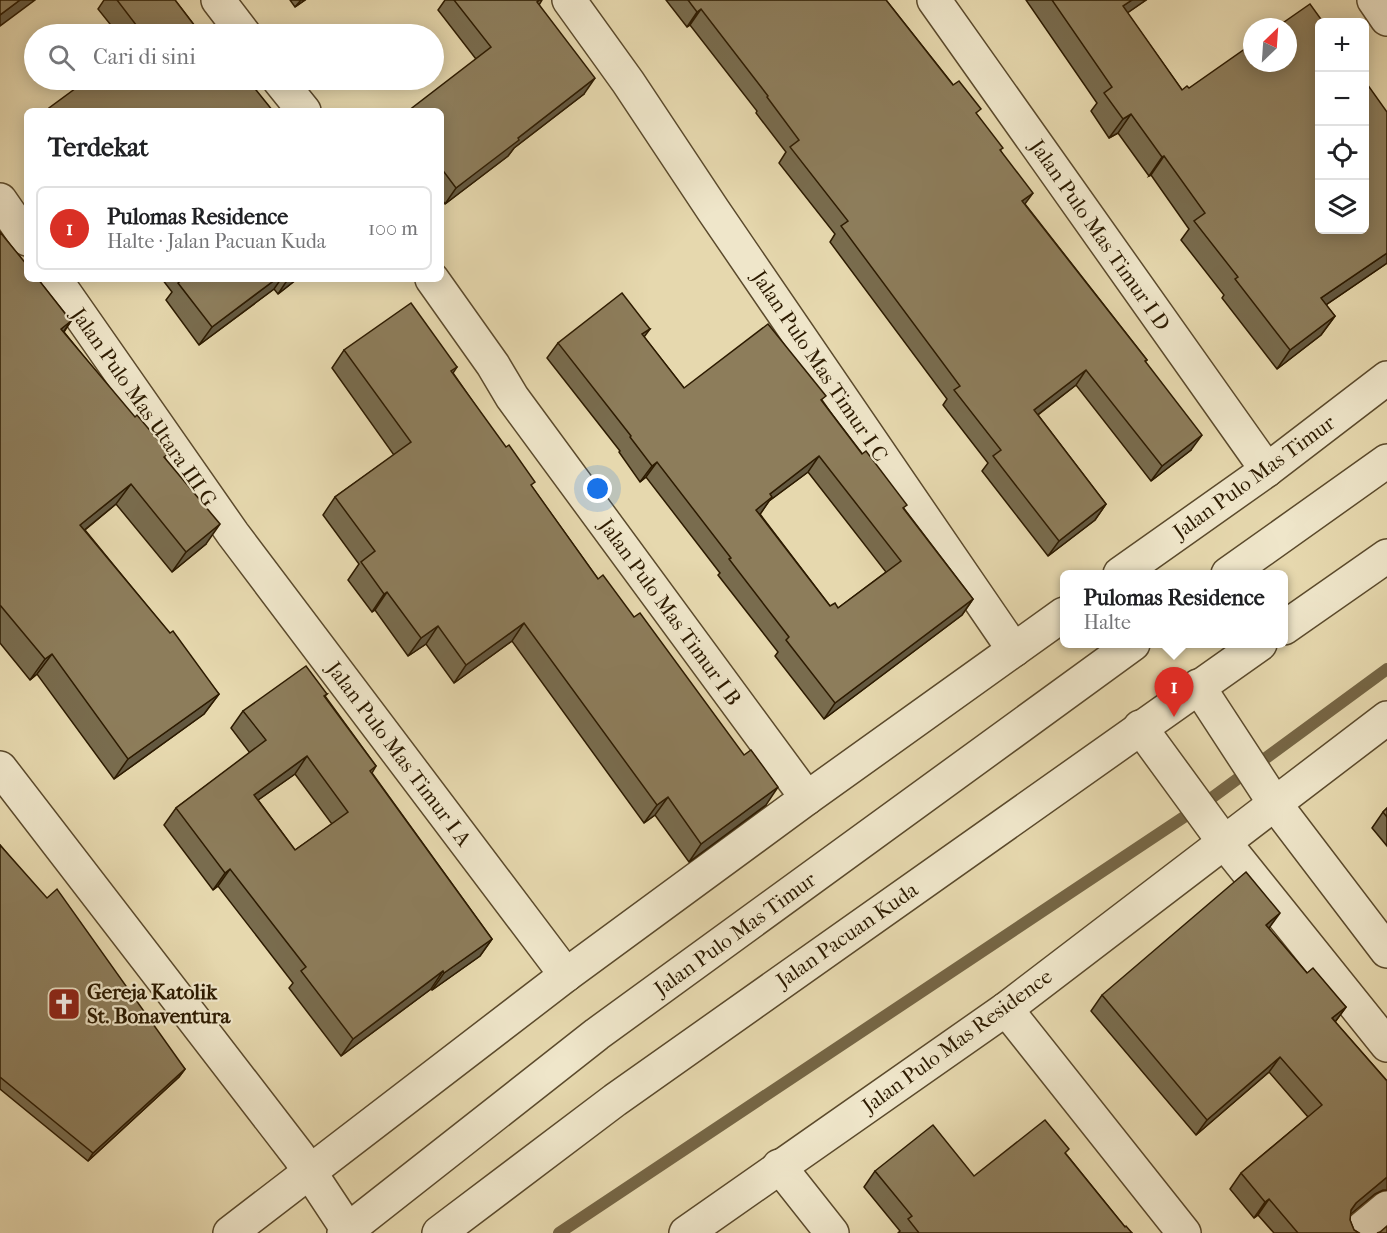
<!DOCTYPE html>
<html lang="id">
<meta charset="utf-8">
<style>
:root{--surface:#fff;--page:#f2f2f2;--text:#202124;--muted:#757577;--line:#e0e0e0;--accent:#d93025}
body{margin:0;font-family:"IM FELL French Canon",serif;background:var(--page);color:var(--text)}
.controls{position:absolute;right:18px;top:18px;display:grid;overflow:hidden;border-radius:9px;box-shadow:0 3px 15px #0003}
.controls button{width:54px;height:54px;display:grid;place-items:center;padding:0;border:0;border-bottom:2px solid var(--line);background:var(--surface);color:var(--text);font:30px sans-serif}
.compass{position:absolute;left:1243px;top:18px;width:54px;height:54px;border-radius:50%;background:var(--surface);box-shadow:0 3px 15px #0003;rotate:25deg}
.you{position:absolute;left:598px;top:489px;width:21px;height:21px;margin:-15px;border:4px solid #fff;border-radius:50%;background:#1a73e8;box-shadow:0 0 0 9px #1a73e833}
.badge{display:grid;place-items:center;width:39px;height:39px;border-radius:50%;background:var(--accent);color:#fff;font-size:20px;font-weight:700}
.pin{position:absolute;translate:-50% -50px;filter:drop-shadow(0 2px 3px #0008)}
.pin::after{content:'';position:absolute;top:32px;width:21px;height:18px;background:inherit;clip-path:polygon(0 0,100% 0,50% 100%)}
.popup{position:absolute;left:1060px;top:570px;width:228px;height:78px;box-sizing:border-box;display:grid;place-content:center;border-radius:9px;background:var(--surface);filter:drop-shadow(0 2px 4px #0005);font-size:20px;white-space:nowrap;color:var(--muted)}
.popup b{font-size:22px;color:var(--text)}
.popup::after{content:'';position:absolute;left:50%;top:100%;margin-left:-12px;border:12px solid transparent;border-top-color:var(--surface)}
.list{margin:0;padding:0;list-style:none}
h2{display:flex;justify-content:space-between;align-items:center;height:78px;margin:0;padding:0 24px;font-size:26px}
h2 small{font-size:20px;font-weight:400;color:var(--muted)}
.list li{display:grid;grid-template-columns:39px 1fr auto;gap:18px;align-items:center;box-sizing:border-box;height:84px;margin:0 12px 12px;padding:0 12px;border:2px solid var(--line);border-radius:9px}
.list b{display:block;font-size:22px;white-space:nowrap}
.list p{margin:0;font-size:20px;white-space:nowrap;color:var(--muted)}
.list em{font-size:20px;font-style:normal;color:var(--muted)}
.icon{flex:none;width:33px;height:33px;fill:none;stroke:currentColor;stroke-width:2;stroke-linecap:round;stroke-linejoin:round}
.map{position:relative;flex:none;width:1387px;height:1233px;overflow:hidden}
.search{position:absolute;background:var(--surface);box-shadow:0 3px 15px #0003;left:24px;top:24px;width:420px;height:66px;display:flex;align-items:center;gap:15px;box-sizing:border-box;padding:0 21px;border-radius:33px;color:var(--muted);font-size:22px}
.panel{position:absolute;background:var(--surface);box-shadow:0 3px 15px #0003;left:24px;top:108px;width:420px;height:174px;border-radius:9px}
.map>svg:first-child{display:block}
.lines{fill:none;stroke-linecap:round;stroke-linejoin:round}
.stream{stroke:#766645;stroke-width:12}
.minor-casing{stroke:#5b4a2c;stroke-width:36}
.minor{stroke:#efe6ca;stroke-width:33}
.wall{fill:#796c4e;stroke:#2d1b01;stroke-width:1.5;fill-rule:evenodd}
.shaded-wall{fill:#635840;stroke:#2d1b01;stroke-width:1.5}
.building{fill:#8d7d5b;stroke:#2d1b01;stroke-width:1.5;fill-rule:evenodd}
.labels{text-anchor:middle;stroke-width:4.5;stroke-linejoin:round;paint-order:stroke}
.street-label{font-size:21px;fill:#2d1b01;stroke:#efe6ca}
.poi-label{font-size:21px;font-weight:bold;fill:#2d1b01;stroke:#efe6ca;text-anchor:start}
</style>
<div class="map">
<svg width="1387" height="1233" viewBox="0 0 1387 1233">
<rect width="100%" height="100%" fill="#e6d8ae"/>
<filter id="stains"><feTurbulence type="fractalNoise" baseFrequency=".00333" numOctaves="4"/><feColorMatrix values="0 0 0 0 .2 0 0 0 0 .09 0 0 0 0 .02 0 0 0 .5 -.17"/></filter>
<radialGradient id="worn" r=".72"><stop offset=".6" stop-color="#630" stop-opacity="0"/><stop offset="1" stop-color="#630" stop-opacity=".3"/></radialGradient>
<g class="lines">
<!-- stream -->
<path class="stream" d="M559 1233 1202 805 1387 669"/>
<defs>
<g id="minor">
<path d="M218 0 244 34"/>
<path d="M569 0 628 82 713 210 1014 650"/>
<path d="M934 0 1267 470"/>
<path d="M1374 0 1387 19"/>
<path d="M279 80 304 111"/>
<path d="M0 200 27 239"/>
<path d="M55 279 233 534 566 975"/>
<path d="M432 279 493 365 512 397 807 798"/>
<path d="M1120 574 1267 470 1387 378"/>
<path d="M1228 574 1387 461"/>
<path d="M1284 628 1387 556"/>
<path d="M1198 686 1275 804 1387 951"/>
<path d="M1140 727 1224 842 1387 1045"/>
<path d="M0 768 299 1156 348 1230"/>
<path d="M1006 1009 1184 1233"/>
<path d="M779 1166 832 1233"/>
<path d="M230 1233 566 975 807 798 1064 614"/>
<path d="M344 1233 597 1034 1133 644"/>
<path d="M439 1233 615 1100 1260 644"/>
<path d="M686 1233 1006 1009 1387 718"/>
<path d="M1357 1233 1387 1208"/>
</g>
</defs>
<!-- minor casing -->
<use href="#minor" class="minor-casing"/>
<!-- minor -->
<use href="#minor" class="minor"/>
</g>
<!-- wall -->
<g class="wall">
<path d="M104 0H175L201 34H118L98 9Z"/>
<path d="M290 0H305L295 7Z"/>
<path d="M445 0H542L539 5 584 94 514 148 508 156 445 204 441 198V111L476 59 438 10Z"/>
<path d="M666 0H886L977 115 1001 151 1025 204 1147 360 1145 362 1191 450 1151 481 1076 385 1038 415 1106 504 1095 520 1048 556 982 471 988 463 943 405 947 399 830 242 835 234 779 163 786 152 756 113 757 111 690 25 687 27Z"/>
<path d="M1026 0H1146L1127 13 1182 90 1189 88 1387 112V263L1326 305 1335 316 1321 335 1277 369 1222 298 1224 295 1181 240 1189 229 1151 175 1149 176 1118 133 1109 138 1091 111 1097 103Z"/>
<path d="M0 232 71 321 64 332 165 458 206 544 172 572 116 504 85 530 219 694 204 714 114 779 37 674 30 680 0 643Z"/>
<path d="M162 279H297L278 294 274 289 199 345 166 300 172 292Z"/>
<path d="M650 329 644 337 684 388 822 401 973 599 962 615 824 719 775 656 778 652 718 575 720 573 646 477 640 482 619 452 620 451 547 358 558 343ZM808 472 886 572 838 608 830 606 760 514 769 501Z"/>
<path d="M344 350 457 367 453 373 532 487 598 579 766 805 689 862 655 815 644 823 512 641 454 683 426 644 408 656 375 610 372 612 348 580 359 564 323 515 335 497 394 455 332 368Z"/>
<path d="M327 694 325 696 376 766 372 773 492 939 480 956 432 990 431 989 341 1056 289 988 293 983 218 886 213 890 164 825 176 808 250 753 231 728 243 711ZM295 774 332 824 295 850 258 800Z"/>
<path d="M1387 808V846L1372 828 1383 812Z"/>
<path d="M0 845 185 1069 179 1077 88 1161 0 1089Z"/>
<path d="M1269 929 1307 973 1346 1007 1335 1022 1387 1081V1190H1383L1375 1194 1350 1214V1220L1354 1230 1359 1233H1274L1258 1215 1254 1218 1230 1189 1241 1173 1308 1117 1269 1072 1196 1135 1091 1011 1102 995Z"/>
<path d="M1066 1154 1125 1227 1132 1233H898L900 1231 864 1187 875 1171 974 1176Z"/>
</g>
<!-- shaded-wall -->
<g class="shaded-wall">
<path d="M20 0H35L0 26V15Z"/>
<path d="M301 0H305L295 7Z"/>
<path d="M1132 0H1146L1110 25 1123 6Z"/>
<path d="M701 9 690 25 687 27 697 12Z"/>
<path d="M595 78 584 94 514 148 508 156 445 204 456 188 518 138Z"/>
<path d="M1131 114 1118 133 1109 138 1123 119Z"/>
<path d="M1164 156 1151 175 1149 176 1162 157Z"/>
<path d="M1033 193 1022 208V201Z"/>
<path d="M1387 253V263L1308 317 1321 298Z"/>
<path d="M276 279H281L274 289 199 345 212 327Z"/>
<path d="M288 279H297L278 294Z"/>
<path d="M1335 316 1321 335 1277 369 1290 350Z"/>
<path d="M71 321 57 341 61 329Z"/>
<path d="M1086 370 1076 385 1023 426 1034 410Z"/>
<path d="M1202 435 1191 450 1151 481 1162 466Z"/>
<path d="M819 456 808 472 769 501 761 513 745 525 756 510 770 494Z"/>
<path d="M657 462 646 477 640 482 652 466Z"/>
<path d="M131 484 116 504 66 545 80 525Z"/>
<path d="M1106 504 1095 520 1048 556 1059 541Z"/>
<path d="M220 524 206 544 172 572 186 552Z"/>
<path d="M387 592 375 610 372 612 384 594Z"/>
<path d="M973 599 962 615 824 719 835 703Z"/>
<path d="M524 623 512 641 454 683 466 665Z"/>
<path d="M438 626 426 644 408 656 421 638Z"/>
<path d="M52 654 37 674 30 680 45 659Z"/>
<path d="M219 694 204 714 114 779 128 759Z"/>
<path d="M307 756 295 774 241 812 254 795Z"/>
<path d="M778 787 766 805 689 862 701 844Z"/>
<path d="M668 797 655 815 644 823 657 805Z"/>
<path d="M230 869 218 886 213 890 225 873Z"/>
<path d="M1280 913 1269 928 1255 941 1266 925Z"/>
<path d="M492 939 480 956 432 990 444 973Z"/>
<path d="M443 971 431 989 341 1056 353 1039Z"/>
<path d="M1346 1007 1335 1022 1332 1018Z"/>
<path d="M1280 1057 1269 1072 1196 1135 1207 1120Z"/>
<path d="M185 1069 179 1077 88 1161 93 1153Z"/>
<path d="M1387 1177V1190H1383L1375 1194 1345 1219 1356 1203Z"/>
<path d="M1269 1199 1258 1215 1254 1218 1265 1202Z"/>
</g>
<!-- building -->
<g class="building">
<path d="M0 0H20L0 15Z"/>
<path d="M117 0H175L201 34H143Z"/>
<path d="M454 0H540L537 2 595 78 518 138 519 140 456 188 441 168V111H408L491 47Z"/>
<path d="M688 0H886L953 85 959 81 981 109 976 113 1003 148 1000 150 1033 193 1022 201 1147 360 1145 361 1202 435 1162 466 1086 370 1034 410 1106 504 1059 541 993 456 1001 450 954 390 960 386 841 226 848 221 790 147 799 140 767 97 768 96 701 9 697 12Z"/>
<path d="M1052 0H1132L1123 6 1182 90 1187 86 1189 88 1252 44V63H1288V27H1277L1310 4 1323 22H1320V230H1365V81L1387 112V253L1321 298 1335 316 1290 350 1235 279 1238 277 1194 221 1205 213 1164 156 1162 157 1131 114 1123 119 1104 93 1112 87Z"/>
<path d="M87 80H248L273 111H51L49 108Z"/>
<path d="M0 232 27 265V279H38L71 321 61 329 135 417 137 415 169 453 164 457 220 524 186 552 131 484 80 525 170 633 173 631 219 694 128 759 52 654 45 659 0 605Z"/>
<path d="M183 279H276L212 327 178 283Z"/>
<path d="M622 293 650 329 642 334 684 388 768 324 826 396 821 400 862 454 866 451 907 505 903 508 973 599 835 703 786 640 789 637 729 559 731 558 657 462 652 466 630 437 631 436 558 343ZM819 456 901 561 838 608 835 603 830 606 756 510 772 497 770 494Z"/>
<path d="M411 303 457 367 451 371 506 447 509 445 535 482 531 485 598 579 603 575 634 617 640 613 744 755 751 750 778 787 701 844 668 797 657 805 524 623 466 665 438 626 421 638 387 592 384 594 361 562 375 551 335 497 411 442 344 350Z"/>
<path d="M306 666 327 694 324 696 376 766 370 771 492 939 444 973 443 971 353 1039 301 971 306 967 230 869 225 873 176 808 266 740 243 711ZM307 756 348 812 295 850 254 795Z"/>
<path d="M1387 808V817L1383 812Z"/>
<path d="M0 845 47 898 57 889 185 1069 93 1153 0 1077Z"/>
<path d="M1246 872 1280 913 1266 925 1307 973 1313 968 1346 1007 1332 1018 1387 1081V1177L1356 1203 1351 1210 1350 1220 1354 1230 1359 1233H1298L1269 1199 1265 1202 1241 1173 1322 1105 1280 1057 1207 1120 1102 995Z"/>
<path d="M1045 1120 1069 1149 1065 1153 1125 1227 1126 1226 1132 1233H919L908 1219 912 1216 875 1171 933 1125 974 1176Z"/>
<path d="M1387 1226V1233H1377L1380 1232Z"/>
</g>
<!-- icons -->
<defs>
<symbol id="church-square" viewBox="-11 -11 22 22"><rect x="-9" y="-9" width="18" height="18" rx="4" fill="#8f2418" stroke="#efe6ca"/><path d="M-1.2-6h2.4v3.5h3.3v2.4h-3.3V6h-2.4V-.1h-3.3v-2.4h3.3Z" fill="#fff"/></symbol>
</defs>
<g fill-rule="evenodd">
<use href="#church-square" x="45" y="985" width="38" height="38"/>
</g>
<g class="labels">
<!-- street labels -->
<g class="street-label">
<text transform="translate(1100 235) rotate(55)" y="7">Jalan Pulo Mas Timur I D</text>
<text transform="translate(820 366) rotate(56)" y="7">Jalan Pulo Mas Timur I C</text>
<text transform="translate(144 407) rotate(55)" y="7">Jalan Pulo Mas Utara III G</text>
<text transform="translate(1254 477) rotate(-36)" y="7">Jalan Pulo Mas Timur</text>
<text transform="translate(670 612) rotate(54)" y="7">Jalan Pulo Mas Timur I B</text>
<text transform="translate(399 754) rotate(53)" y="7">Jalan Pulo Mas Timur I A</text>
<text transform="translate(735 934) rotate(-36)" y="7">Jalan Pulo Mas Timur</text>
<text transform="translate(847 935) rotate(-35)" y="7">Jalan Pacuan Kuda</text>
<text transform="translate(957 1041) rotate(-36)" y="7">Jalan Pulo Mas Residence</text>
</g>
<!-- poi labels -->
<g class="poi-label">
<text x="87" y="999">Gereja Katolik<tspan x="87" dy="24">St. Bonaventura</tspan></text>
</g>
</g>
<rect width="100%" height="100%" filter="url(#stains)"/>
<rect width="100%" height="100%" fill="url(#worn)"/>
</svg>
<div class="controls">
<button>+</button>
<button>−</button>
<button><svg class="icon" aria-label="locate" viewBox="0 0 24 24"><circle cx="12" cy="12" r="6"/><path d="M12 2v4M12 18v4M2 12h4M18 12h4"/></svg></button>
<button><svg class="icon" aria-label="layers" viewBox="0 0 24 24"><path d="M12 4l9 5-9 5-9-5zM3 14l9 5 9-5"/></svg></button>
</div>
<svg class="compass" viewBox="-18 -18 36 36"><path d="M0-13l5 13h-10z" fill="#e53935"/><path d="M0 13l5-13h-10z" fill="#757577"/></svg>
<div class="you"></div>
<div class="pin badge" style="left:1174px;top:717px">1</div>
<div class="popup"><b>Pulomas Residence</b>Halte</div>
<div class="search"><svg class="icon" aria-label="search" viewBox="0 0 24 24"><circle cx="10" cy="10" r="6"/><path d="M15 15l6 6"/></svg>Cari di sini</div>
<section class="panel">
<h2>Terdekat<small></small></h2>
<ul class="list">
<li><span class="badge">1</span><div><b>Pulomas Residence</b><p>Halte · Jalan Pacuan Kuda</p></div><em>100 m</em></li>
</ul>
</section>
</div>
